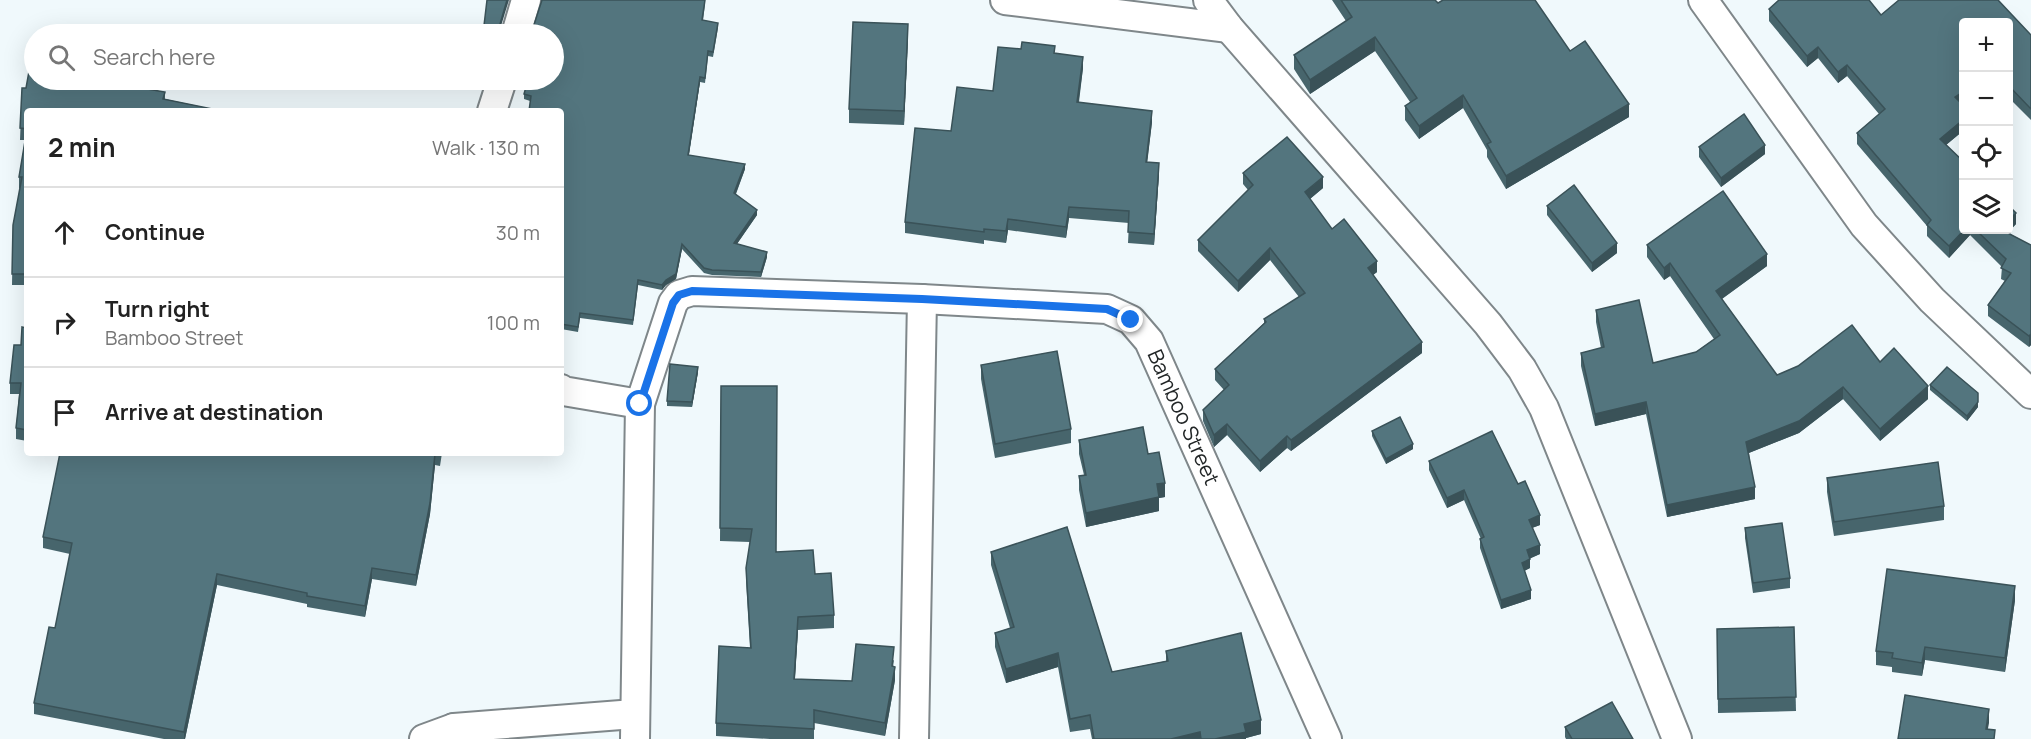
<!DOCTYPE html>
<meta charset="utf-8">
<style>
:root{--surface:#fff;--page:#f2f2f2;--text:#222;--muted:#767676;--line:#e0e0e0}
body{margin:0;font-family:Manrope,sans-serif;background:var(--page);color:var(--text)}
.controls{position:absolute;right:18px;top:18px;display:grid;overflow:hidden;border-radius:6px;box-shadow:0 6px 24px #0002}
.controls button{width:54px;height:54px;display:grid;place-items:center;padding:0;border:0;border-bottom:2px solid var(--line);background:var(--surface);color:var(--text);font:30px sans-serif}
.stop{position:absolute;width:18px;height:18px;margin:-14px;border:4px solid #1a73e8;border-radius:50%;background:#fff}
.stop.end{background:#1a73e8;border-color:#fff;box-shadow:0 2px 6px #0008}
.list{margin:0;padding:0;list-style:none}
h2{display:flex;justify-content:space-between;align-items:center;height:78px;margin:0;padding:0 24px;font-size:26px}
h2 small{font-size:20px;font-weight:400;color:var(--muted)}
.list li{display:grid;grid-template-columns:39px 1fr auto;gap:18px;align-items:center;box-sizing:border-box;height:90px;padding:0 24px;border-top:2px solid var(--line)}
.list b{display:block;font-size:22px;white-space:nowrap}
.list p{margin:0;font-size:20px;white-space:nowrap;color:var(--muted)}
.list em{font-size:20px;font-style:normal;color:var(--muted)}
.icon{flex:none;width:33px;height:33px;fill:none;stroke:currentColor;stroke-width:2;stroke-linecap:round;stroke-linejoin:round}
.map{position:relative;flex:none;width:2031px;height:739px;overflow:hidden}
.search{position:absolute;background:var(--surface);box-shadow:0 6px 24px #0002;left:24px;top:24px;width:540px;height:66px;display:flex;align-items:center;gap:15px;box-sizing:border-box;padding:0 21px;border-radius:33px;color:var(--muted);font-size:22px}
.panel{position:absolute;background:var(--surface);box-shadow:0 6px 24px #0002;left:24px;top:108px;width:540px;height:348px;border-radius:6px}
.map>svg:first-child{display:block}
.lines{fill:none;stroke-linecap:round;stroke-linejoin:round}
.minor-casing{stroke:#7f878a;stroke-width:32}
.minor{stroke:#fff;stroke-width:28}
.wall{fill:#47656c}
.shaded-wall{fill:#3a5258}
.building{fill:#53757e;stroke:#3a5258;stroke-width:1.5}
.route{stroke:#1a73e8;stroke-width:8}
.labels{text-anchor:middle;stroke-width:6;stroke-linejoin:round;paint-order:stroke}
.street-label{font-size:21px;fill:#222627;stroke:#f0f9fc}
</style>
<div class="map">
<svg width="2031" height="739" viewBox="0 0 2031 739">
<rect width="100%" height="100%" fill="#f0f9fc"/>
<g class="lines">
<defs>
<g id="minor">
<path d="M1005 0 1229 28"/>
<path d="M1208 0 1229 28 1488 324 1522 369 1544 408 1677 739"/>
<path d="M1703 0 1864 225 1932 300 2031 394"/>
<path d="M516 34 526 0"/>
<path d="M492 111 502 80"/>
<path d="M561 389 563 391 640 404"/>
<path d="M424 739 454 728"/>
<path d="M453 739 454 728 634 714"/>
<path id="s1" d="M635 739 640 404 673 303 679 295 692 291 922 299 1107 309 1131 320 1149 341 1327 739"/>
<path d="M914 739 922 299"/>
</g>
</defs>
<!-- minor casing -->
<use href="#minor" class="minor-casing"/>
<!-- minor -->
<use href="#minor" class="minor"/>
</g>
<!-- wall -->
<g class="wall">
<path d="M1332 0H1435L1438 3 1570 51 1629 117 1506 189 1487 157V150L1463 108 1419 139 1405 120V106L1410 102 1375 51 1310 94 1294 69V55L1346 21Z"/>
<path d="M1779 0H1869L1881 15 1899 0H1998L2031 35V120L2008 97V22H1964V102L1961 104 1964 106V130L1946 145 1964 162V230H2008V205L2016 213V224L2008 233 2031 245V345L2029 347 1988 316V305L2005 281 2001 279 2002 267 1970 235 1949 258 1927 236V226L1857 144V133L1879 114 1847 76 1838 83 1818 58 1807 67 1769 21V9Z"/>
<path d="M705 4 703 21 718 28 713 57 708 56 705 83 700 82 689 155 745 169 736 194 757 215 737 244 767 257 761 277 712 275 704 273 682 249 676 279 666 285 662 290 638 285 633 325 580 318 578 332 561 329V111L524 99V94Z"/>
<path d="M908 38 904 125 849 123V109Z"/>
<path d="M1055 54 1083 68 1079 102 1152 122 1147 162 1159 174 1154 245 1128 243 1129 223 1069 218 1066 238 1008 230 1006 243 984 240V244L905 233V222L951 131 993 91Z"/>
<path d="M30 66 34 67V80H94L165 92V99L222 111 223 109 244 111H27V285H12L13 225 20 188H19V177L25 140H20L22 88H26Z"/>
<path d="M1699 147 1765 154 1721 187 1699 157Z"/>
<path d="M1243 173 1323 188 1310 199 1332 229 1377 272 1373 275 1422 353 1291 451 1287 448 1260 472 1227 435 1214 447 1203 421V410L1224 390 1215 380V369L1264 323V319L1299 297 1270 260 1238 292 1198 251V240L1248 190 1243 184Z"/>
<path d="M1547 206 1617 253 1592 272 1547 215Z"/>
<path d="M1647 245 1767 266 1722 299 1777 375 1880 362 1928 399 1880 441 1843 399 1799 433 1749 453 1755 499 1667 517 1646 414 1595 426 1581 366V353L1601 348 1596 322V310L1653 363 1696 352 1714 339 1670 276 1664 280 1647 257Z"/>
<path d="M27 328V441L16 439V428L19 394H10V383L21 345Z"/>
<path d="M981 365 1071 429V443L995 458 981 379Z"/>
<path d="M698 372 692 407 667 406V401Z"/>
<path d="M1930 385 1978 407 1967 421 1930 390Z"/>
<path d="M721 386 776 552 815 574 834 615V628L798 630 795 679 852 681 894 660 893 667 895 680 885 736 814 723V739H770L716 736V723L750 648 746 581V568L750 542 720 541Z"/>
<path d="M1372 431 1413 449 1386 464 1372 436Z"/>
<path d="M1079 440 1148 454 1165 497 1159 498V511L1086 527 1079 490V476L1084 475 1079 454Z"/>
<path d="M442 453 440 466 435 465 430 514 416 586 372 579 365 617 307 607V604L217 585 185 739H164L34 714V703L55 628 70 554 43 548V537Z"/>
<path d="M1429 461 1518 484 1540 525 1532 528 1540 554 1530 558V568L1524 571 1531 599 1501 609 1480 548V539H1481L1464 500 1447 508 1429 470Z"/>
<path d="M1827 478 1944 506V520L1834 536 1827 492Z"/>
<path d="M1745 528 1790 578V588L1753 593 1745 538Z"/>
<path d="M991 552 1112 672 1166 661V651L1261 734 1246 738V739H1092L1090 729 1070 732 1058 667 1006 683 995 647V633L1010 628 991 565Z"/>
<path d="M2015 600 2005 672 1925 660 1922 676 1892 672V667L1876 665V651Z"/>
<path d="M1794 627 1796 711 1718 713 1717 629Z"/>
<path d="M1565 727 1633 739H1566L1565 737Z"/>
</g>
<!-- shaded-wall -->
<g class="shaded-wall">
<path d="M507 0H509L500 29V24Z"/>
<path d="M908 24V38L904 125V111Z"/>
<path d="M1375 37V51L1310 94V80Z"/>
<path d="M1818 47V58L1807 67V56Z"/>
<path d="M1083 57V68L1077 113V102Z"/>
<path d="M1847 65V76L1838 83V72Z"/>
<path d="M700 77V82L688 160V155Z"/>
<path d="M1964 91V102L1955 108V97Z"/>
<path d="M1463 95V108L1419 139V126Z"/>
<path d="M1629 104V117L1506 189V176Z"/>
<path d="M1152 111V122L1146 173V162Z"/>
<path d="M1964 119V130L1940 150V139Z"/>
<path d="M1765 145V154L1721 187V178Z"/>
<path d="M1159 163V174L1154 245V234Z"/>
<path d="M745 164V169L734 198V193Z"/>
<path d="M1323 177V188L1305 203V192Z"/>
<path d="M1069 207V218L1066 238V227Z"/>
<path d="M757 210V215L734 248V243Z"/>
<path d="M2016 213V224L2000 240V230H2008V221Z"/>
<path d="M1008 219V230L1006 243V231Z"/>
<path d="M1964 230H1970V235L1949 258V246Z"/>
<path d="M1617 243V253L1592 272V263Z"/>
<path d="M682 244V249L676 279 666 285 662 290V285Z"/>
<path d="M1270 248V260L1238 292V281Z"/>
<path d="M767 252V257L761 277V272Z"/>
<path d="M1767 254V266L1716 303V291Z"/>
<path d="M1377 261V272L1368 279V268Z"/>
<path d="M1670 263V276L1664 280V268Z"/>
<path d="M2031 334V345L2029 347V336Z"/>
<path d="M1422 342V353L1291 451V440Z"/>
<path d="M698 367V372L692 407V402Z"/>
<path d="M1928 386V399L1880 441V429Z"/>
<path d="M1843 387V399L1799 433 1746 454V442Z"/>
<path d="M1646 402V414L1595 426V414Z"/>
<path d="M1978 402V407L1967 421V416Z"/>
<path d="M1227 424V435L1214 447V435Z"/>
<path d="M1287 436V448L1260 472V461Z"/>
<path d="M1413 444V449L1386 464V459Z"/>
<path d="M435 454V465L430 514 416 586V575Z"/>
<path d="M1165 483V497L1159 498V511L1086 527V513L1157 484Z"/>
<path d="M1755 487V499L1667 517V505Z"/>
<path d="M1464 490V500L1447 508V498Z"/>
<path d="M1540 515V525L1529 529V520Z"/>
<path d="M1540 545V554L1527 560V550Z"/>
<path d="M1530 559V568L1522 572V563Z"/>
<path d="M372 568V579L365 617V606Z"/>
<path d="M217 574V585L185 739H184V732Z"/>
<path d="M2015 586V600L2005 672V658Z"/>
<path d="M1531 590V599L1501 609V600Z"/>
<path d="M798 617V630L794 692V679Z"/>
<path d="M1925 647V660L1922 676V663Z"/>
<path d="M1058 653V667L1006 683V669Z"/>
<path d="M895 667V680L885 736V723Z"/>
<path d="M1989 709V723L1986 739V729Z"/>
<path d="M1261 720V734L1246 738V739H1215L1244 724Z"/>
<path d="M1200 732V739H1171Z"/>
</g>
<!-- building -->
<g class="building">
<path d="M487 0H507L500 24V32L501 34H483Z"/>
<path d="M542 0H705L702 20 718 23 713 52 708 51 705 78 700 77 688 155 745 164 734 193 757 210 734 243 767 252 761 272 712 270 704 268 682 244 676 274 666 280 662 285 638 280 633 320 580 313 578 327 561 324V111H529L531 96 524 94 528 80H554V34H531Z"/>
<path d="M1341 0H1435L1438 3 1443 0H1535L1570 51 1585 41 1629 104 1506 176 1487 144 1491 142 1463 95 1419 126 1405 106 1417 98 1375 37 1310 80 1294 55 1352 17Z"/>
<path d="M1779 0H1869L1881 15 1899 0H1998L2031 35V109L2008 85V22H1964V91L1955 97 1964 106V119L1940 139 1964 162V230L1949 246 1927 225 1931 220 1857 133 1885 109 1847 65 1838 72 1818 47 1807 56 1769 9Z"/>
<path d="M853 22 908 24 904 111 849 109Z"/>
<path d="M1022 42 1055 46 1054 53 1083 57 1077 102 1152 111 1146 162 1159 163 1154 234 1128 232 1129 211 1069 207 1066 227 1008 219 1006 231 984 229V232L905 222 915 128 951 131 957 87 993 91 998 47 1021 49Z"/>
<path d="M30 66 34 67V80H94L165 92 163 99 222 111 223 109 244 111H27V274H12L13 225 22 177H19L27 129 20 128 22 88H26Z"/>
<path d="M1744 114 1765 145 1721 178 1699 147Z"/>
<path d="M1287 137 1323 177 1305 192 1332 229 1344 219 1377 261 1368 268 1422 342 1291 440 1287 436 1260 461 1227 424 1214 435 1203 410 1229 385 1215 369 1266 322 1264 319 1305 293 1270 248 1238 281 1198 240 1253 185 1243 173Z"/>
<path d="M1574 185 1617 243 1592 263 1547 206Z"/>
<path d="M1723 191 1767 254 1716 291 1777 375 1798 366 1852 325 1880 362 1894 348 1928 386 1880 429 1843 387 1799 421 1746 442 1755 487 1667 505 1646 402 1595 414 1581 353 1604 347 1596 310 1639 300 1653 363 1696 352 1720 335 1670 263 1664 268 1647 245Z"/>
<path d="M2008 205 2016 213 2008 221Z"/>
<path d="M1976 230H2002L2031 245V334L2029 336 1988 305 2011 273 2001 268 2006 259Z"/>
<path d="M22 327 27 328V430L16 428 21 383H10L14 345H21Z"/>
<path d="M1057 351 1071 429 995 444 981 365Z"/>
<path d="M670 364 698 367 692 402 667 401Z"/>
<path d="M1947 367 1978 393V402L1967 416 1930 385Z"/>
<path d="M721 386H777L776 552 813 550 815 574 831 573 834 615 798 617 794 679 852 681 856 644 894 647 892 666 895 667 885 723 814 710V729L716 723 719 646 751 648 746 568 752 529 720 528Z"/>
<path d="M1400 417 1413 444 1386 459 1372 431Z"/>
<path d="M1143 427 1148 454 1159 452 1165 483 1157 484 1159 497 1086 513 1079 476 1086 475 1079 440Z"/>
<path d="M1492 431 1518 484 1525 481 1540 515 1529 520 1540 545 1527 550 1530 559 1522 563 1531 590 1501 600 1480 539 1484 537 1464 490 1447 498 1429 461Z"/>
<path d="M60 453H440V455L435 454 430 503 416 575 372 568 365 606 307 596V593L217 574 184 732 34 703 49 627 55 628 72 543 43 537Z"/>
<path d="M1938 462 1944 506 1834 522 1827 478Z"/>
<path d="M1782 523 1790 578 1753 583 1745 528Z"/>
<path d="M1067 527 1112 672 1168 661 1166 651 1241 633 1261 720 1244 724 1246 732 1215 739H1201L1200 732 1171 739H1094L1090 715 1070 719 1058 653 1006 669 995 633 1014 627 991 552Z"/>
<path d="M1887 569 2015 586 2005 658 1925 647 1922 663 1892 658 1893 653 1876 651Z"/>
<path d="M1794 627 1796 697 1718 699 1717 629Z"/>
<path d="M1905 695 1989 709 1986 729 1995 730 1994 739H1898Z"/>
<path d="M1612 702 1633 739H1572L1565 727Z"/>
</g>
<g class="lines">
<!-- route -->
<path class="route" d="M640 404 673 303 679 295 692 291 922 299 1107 309 1131 320"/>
</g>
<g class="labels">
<!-- street labels -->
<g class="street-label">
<text dy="7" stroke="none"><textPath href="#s1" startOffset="1018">Bamboo Street</textPath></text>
</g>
</g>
</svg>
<div class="controls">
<button>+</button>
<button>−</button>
<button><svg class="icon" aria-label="locate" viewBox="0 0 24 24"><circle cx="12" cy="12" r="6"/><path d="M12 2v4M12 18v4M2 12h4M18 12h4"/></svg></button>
<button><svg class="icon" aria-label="layers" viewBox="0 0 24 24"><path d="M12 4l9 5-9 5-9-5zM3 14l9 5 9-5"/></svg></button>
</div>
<div class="stop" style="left:640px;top:404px"></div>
<div class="stop end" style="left:1131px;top:320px"></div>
<div class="search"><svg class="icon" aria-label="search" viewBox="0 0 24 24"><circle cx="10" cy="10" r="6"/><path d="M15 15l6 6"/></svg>Search here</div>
<section class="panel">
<h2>2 min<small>Walk · 130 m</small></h2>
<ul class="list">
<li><svg class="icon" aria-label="ahead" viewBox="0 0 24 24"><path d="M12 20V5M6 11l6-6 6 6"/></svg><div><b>Continue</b></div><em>30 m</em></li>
<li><svg class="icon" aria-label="right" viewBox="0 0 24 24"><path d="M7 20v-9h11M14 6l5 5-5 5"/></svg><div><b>Turn right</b><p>Bamboo Street</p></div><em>100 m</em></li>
<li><svg class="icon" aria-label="arrive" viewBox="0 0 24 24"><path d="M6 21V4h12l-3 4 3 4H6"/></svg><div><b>Arrive at destination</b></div></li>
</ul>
</section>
</div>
